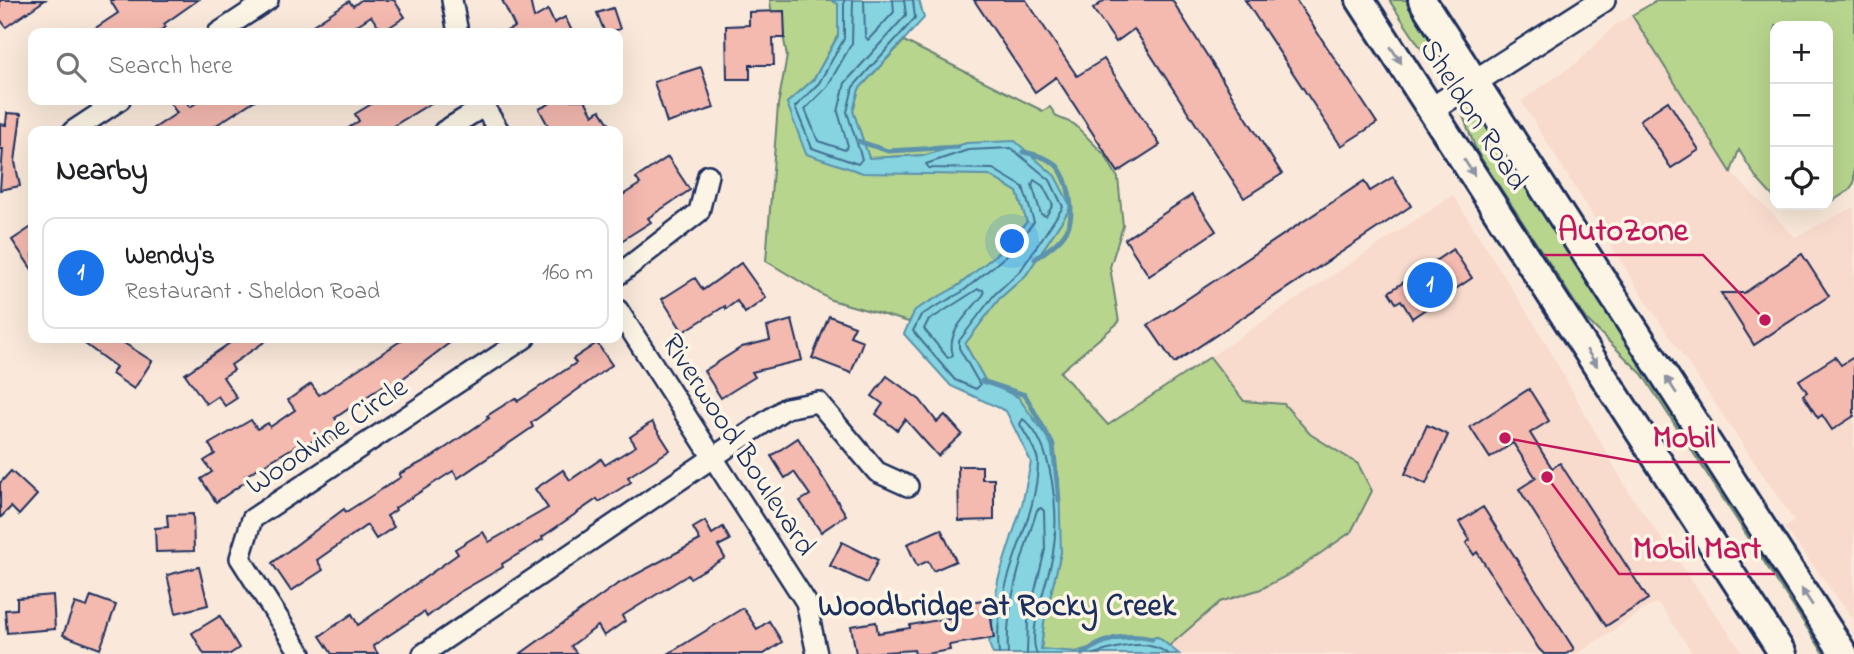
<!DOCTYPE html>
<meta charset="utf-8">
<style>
:root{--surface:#fff;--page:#f2f2f2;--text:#202124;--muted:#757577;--line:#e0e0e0;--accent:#1a73e8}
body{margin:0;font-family:"Indie Flower",sans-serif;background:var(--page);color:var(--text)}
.controls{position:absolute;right:21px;top:21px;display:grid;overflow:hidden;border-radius:14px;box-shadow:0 7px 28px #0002}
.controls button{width:63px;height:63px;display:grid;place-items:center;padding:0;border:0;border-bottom:2px solid var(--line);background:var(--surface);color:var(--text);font:35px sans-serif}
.you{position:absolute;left:1013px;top:242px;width:24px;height:24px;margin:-18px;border:5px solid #fff;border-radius:50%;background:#1a73e8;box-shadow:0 0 0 10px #1a73e833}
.badge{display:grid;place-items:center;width:46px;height:46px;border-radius:50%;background:var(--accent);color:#fff;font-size:23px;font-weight:700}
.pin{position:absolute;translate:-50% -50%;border:4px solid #fff;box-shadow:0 2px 7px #0006}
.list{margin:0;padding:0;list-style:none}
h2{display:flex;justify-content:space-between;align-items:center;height:91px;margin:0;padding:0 28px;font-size:30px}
h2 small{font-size:23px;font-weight:400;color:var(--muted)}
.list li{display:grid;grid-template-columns:46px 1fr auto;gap:21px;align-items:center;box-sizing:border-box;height:112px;margin:0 14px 14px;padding:0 14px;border:2px solid var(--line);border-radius:14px}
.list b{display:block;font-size:26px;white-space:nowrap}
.list p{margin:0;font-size:23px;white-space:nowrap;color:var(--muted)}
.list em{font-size:23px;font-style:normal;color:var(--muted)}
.icon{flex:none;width:38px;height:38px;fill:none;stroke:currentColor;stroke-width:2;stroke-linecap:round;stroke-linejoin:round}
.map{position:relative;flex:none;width:1854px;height:654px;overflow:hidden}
.search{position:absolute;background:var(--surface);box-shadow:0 7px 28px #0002;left:28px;top:28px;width:595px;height:77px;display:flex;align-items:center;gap:18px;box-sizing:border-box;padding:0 24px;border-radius:14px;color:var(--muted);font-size:26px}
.panel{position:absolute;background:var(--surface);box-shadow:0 7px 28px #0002;left:28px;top:126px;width:595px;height:217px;border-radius:14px}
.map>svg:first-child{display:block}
.built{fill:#f8dbcd}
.green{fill:#b8d58e;stroke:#6a8276;stroke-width:2}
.water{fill:#85d4e0;stroke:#5b92ac;stroke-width:2}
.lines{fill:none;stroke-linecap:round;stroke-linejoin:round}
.shore{stroke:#457192;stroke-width:2}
.stream{stroke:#5b92ac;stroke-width:5}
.building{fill:#f4b9af;stroke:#1b2f5e;stroke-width:2}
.minor-casing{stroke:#1b2f5e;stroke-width:24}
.tertiary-casing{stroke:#1b2f5e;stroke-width:28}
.secondary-casing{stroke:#1b2f5e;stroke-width:32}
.minor{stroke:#fcf5e5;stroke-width:19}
.tertiary{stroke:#fcf5e5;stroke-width:23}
.secondary{stroke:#fcf5e5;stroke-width:26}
.oneway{fill:#8c92a2}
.labels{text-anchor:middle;stroke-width:7;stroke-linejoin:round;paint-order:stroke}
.street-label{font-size:30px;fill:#1b2f5e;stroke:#fcf5e5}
.neighbourhood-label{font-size:32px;font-weight:bold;fill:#1b2f5e;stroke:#fcf5e5}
.leader{fill:none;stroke:#c2185b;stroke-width:2.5}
.callout-dot{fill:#c2185b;stroke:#fcf5e5;stroke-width:2.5}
.callout-label{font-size:32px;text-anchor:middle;font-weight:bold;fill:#c2185b;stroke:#fcf5e5;stroke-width:7;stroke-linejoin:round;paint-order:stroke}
</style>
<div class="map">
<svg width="1854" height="654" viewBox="0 0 1854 654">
<rect width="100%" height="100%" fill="#fae9da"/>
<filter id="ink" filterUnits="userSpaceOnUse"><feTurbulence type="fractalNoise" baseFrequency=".0143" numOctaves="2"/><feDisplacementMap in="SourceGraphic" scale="14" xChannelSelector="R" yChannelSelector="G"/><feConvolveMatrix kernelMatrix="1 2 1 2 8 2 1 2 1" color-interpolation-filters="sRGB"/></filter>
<g filter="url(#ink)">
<!-- built -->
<g class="built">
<path d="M1632 15 1731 172 1795 237 1854 207V620L1785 528 1794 521 1647 303 1521 101 1579 61 1614 26Z"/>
<path d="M1453 195 1540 333 1628 491 1744 654H1693L1662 608 1655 603 1577 654H1179L1169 646 1220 602 1261 589 1292 573 1358 464 1310 434 1284 404 1244 401 1210 357Z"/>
</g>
<!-- green -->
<g class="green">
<path d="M770 0H831L838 4V35L814 79 787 103 863 172 989 175 1017 192 1027 222C1007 245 985 266 960 284 942 298 919 302 909 322L831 300 766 261 778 105 787 56 781 24 771 9Z"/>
<path d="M1389 0H1415C1421 14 1443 45 1435 59H1428L1424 53Z"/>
<path d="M1658 0H1854V183L1848 191 1828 204V26H1775V199L1757 179 1739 150 1731 172 1632 15Z"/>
<path d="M904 41 1043 111 1050 107 1057 117 1074 124 1105 155 1118 178 1123 226 1110 267 1119 322 1060 372 1108 425 1210 357 1244 401 1284 404 1310 434 1358 464 1372 491 1351 532 1292 573 1261 589 1220 602 1169 646 1158 637 1116 640 1076 652 1041 650 1044 622 1061 552 1018 397 986 382 965 344 999 299 1026 275 1071 207 967 143 926 155 869 158 853 111 859 89Z"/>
<path d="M1464 99 1473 104 1545 217 1585 262 1835 654H1824L1642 374 1585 318 1477 152 1459 106Z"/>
</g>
<!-- water -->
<path class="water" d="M831 0H919L924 18 859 89 853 111 869 158 926 155 967 143 1015 141 1055 176 1071 207 1026 275 999 299 965 344 986 382 1018 397 1051 443 1059 479 1061 552 1044 622 1041 649 1076 652 1116 640 1158 637 1179 654H993L989 644 998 580 1022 505 1031 462 1006 411 951 386 904 334 915 310 958 286 1003 249 1027 222 1017 192 989 175 863 173 806 154 787 103 814 79 838 36V4Z"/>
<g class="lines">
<!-- shore -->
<g class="shore">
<path d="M844 0V39L819 83 795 107 812 148 858 164 862 159 847 112 853 87 915 18 913 0"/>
<path d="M853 0 852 43 827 87 805 109 818 141 845 150 848 146 838 112 845 83 906 15 904 0"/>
<path d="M864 0 865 36 868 40 894 12 893 0"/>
<path d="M1011 148 1050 180 1063 207 1021 270 994 295 959 341V348L980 385 976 389 955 380 913 331 921 315 962 292 1007 255 1034 222 1023 187 993 169 929 168 926 164 968 150Z"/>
<path d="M1034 180 1043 186 1053 205 1046 216 1041 214 1032 185Z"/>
<path d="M978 289 983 290 984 294C970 312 945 332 953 355L948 358 924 329 928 321Z"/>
<path d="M999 654C991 583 1037 527 1038 463 1038 451 1025 435 1020 424L1023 419C1054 443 1059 516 1053 553 1050 578 1026 631 1037 654"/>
<path d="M1008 654C1005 604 1022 558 1037 510L1041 508 1044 511 1045 550 1028 619 1027 654"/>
<path d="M1094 654C1118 647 1147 638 1168 654"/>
</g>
<!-- stream -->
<g class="stream">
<path d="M858 141 888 151 958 147"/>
<path d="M1023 152C1034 154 1050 158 1058 167 1069 181 1074 209 1069 225 1064 240 1047 250 1035 259"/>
<path d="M982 381 1025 395 1053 445 1059 500"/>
<path d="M1082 654C1106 638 1124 633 1152 639"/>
</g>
</g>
<!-- building -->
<g class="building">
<path d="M0 0H45L6 27 0 19Z"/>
<path d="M110 0H198L164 24 166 27 156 33H88L118 13Z"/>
<path d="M361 0H394L405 17 382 32 371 16 345 33H319L313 25 349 1 353 6Z"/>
<path d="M502 0H530L534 18 548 10 554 23 565 17 573 33H502L515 27Z"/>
<path d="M974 0H1026L1077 76 1104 59 1160 145 1118 172 1056 77 1035 92Z"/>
<path d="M1105 0H1172L1282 174 1244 198 1134 29 1116 42 1093 9Z"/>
<path d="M1245 0H1296L1377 123 1341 146Z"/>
<path d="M613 8 620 29 605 33 597 13Z"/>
<path d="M784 11 785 38H773L774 65H750V79H727L726 26 749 25V12Z"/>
<path d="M701 67 714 108 667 123 654 82Z"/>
<path d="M168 100H185L190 107 201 100H255L207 131H150L177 113Z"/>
<path d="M378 100H436L385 131H344L359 121 355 114Z"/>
<path d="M547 100H585L593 115 600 110 614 131H551L539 109 549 104Z"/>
<path d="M1668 101 1699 150 1671 168 1640 120Z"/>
<path d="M7 113 21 114 15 162 20 186 0 190 3 149H0V124L6 125Z"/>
<path d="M668 157 690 190 648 218 651 222 618 243V198L640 184 636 178Z"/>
<path d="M1393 177 1411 206 1174 363 1148 325 1364 181 1370 191Z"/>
<path d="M1192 195 1216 231 1149 276 1125 239Z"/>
<path d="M33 226V271L12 240Z"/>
<path d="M1453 249 1472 278 1412 318 1401 300 1396 303 1389 292Z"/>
<path d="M1802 254 1829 296 1754 345 1721 293H1744Z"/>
<path d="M741 263 766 298 745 313 737 301 726 309 725 306 683 332 662 299 695 278 703 290Z"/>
<path d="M829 316 855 326 850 336 863 341 851 373 812 358Z"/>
<path d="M792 320 802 360 752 372 755 377 721 398 704 371 742 347 770 340 767 327Z"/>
<path d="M77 338H116L152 361 134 389 112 374 116 367Z"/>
<path d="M237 338H270L231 365 234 370 223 377 237 398 225 406 218 396 206 404 185 374Z"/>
<path d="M405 338H456L389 389 386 384 335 418 346 433 334 441 327 431 304 447 301 443 245 476 248 480 216 502 201 479 212 472 204 461 215 454 209 444 251 420 257 429 268 423 270 427 295 410 288 400 311 384 319 395Z"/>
<path d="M597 343 612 365 531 423 533 427 458 478 453 471 395 508 396 510 387 516 394 527 376 539 367 525 317 560 323 570 291 591 272 563 344 509 346 512 401 477 399 474 432 457 489 418 487 416 515 398 518 401 576 363 573 359Z"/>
<path d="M1835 357 1841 365 1854 357V416L1832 430 1822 415 1818 418 1803 395 1807 392 1799 380Z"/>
<path d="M887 376 920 400 937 422 945 415 962 434 938 456 905 419 897 430 876 414 883 404 872 396Z"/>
<path d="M1529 389 1549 421 1530 433 1552 468 1560 463 1648 599 1606 626 1519 489 1536 478 1513 443 1490 458 1470 427Z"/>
<path d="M652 422 670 450 628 477 631 482 599 502 597 499 542 537 543 539 502 564 503 567 458 593 427 617 424 612 373 646 378 654H332L320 636 352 614 358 625 458 554 455 549 483 532 489 542 548 508 535 489 563 470 570 480 601 459 605 465 636 446 630 437Z"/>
<path d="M1427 425 1448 435 1426 484 1405 474Z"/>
<path d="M798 438 846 515 821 532 800 501 810 495 794 472 785 478 771 456Z"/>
<path d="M958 466H982V479H994V520L959 521Z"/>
<path d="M11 471 37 495 19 515 11 507 0 518V483Z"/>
<path d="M1483 507 1574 649 1566 654H1544L1539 649 1477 552 1474 555 1466 543 1470 540 1459 522Z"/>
<path d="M193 514 194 551 156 552 155 528 168 527 167 515Z"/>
<path d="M705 521 712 534 723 527 730 540 718 546 725 558 690 578 688 575 622 616 625 621 604 636 598 626 571 646 577 654H520L616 585 700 540 693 528Z"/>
<path d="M941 529 956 561 933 571 928 561 917 566 907 544Z"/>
<path d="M842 542 878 560 867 583 830 566Z"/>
<path d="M199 567 208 605 176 613 167 575Z"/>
<path d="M53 595 55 629 7 633 5 610 17 609V598Z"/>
<path d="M91 596 116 605 100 649 63 635 75 603 87 607Z"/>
<path d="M988 599 994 638 949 645 950 650 926 654H915L914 650 856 654 851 626 876 622 878 633 910 628V625L955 617 953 605Z"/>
<path d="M743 608 757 629 769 621 782 642 764 654H668Z"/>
<path d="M220 616 239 648 230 654H204L192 633Z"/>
</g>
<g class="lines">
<defs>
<g id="minor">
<path d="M452 0 458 33"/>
<path d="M218 33 268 0"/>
<path d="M480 100 499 131"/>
<path d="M73 131 120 100"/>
<path d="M444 131 483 107"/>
<path d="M618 275 699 212 708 175"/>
<path d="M618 310 806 602 817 654"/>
<path d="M301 654 240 558 252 519 525 338"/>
<path d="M423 654 786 408 818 402 877 472 908 486"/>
</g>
<path id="tertiary" d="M1432 109 1603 0"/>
<g id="secondary">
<path d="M1360 0 1783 654"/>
<path d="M1422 0 1844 654"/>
</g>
</defs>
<!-- minor casing -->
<use href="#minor" class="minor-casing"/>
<!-- tertiary casing -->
<use href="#tertiary" class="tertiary-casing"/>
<!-- secondary casing -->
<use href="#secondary" class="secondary-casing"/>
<!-- minor -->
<use href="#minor" class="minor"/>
<!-- tertiary -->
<use href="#tertiary" class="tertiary"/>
<!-- secondary -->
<use href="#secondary" class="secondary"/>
</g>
<!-- one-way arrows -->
<defs><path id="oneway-solid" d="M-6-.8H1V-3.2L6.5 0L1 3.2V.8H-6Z" transform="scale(1.75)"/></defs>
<g class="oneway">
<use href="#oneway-solid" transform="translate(1396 55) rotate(57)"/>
<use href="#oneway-solid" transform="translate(1469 167) rotate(57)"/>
<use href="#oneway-solid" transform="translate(1592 358) rotate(57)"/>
<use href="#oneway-solid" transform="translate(1671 385) rotate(-123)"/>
<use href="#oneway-solid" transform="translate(1807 597) rotate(-123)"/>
</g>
</g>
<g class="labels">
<!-- street labels -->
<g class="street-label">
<text transform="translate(1475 114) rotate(57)" y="10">Sheldon Road</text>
<text transform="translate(326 435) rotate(-34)" y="10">Woodvine Circle</text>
<text transform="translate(740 444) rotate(57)" y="10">Riverwood Boulevard</text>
</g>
<!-- neighbourhood labels -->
<g class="neighbourhood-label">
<text x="997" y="615">Woodbridge at Rocky Creek</text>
</g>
</g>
<!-- callouts -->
<path class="leader" d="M1765 320L1703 255H1544M1505 438L1638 462H1730M1547 477L1619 574H1775"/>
<g class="callout-dot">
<circle cx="1765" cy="320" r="7"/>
<circle cx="1505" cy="438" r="7"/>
<circle cx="1547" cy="477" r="7"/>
</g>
<g class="callout-label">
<text x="1623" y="240">AutoZone</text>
<text x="1684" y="447">Mobil</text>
<text x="1697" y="558">Mobil Mart</text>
</g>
</svg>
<div class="controls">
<button>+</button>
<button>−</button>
<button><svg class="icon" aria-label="locate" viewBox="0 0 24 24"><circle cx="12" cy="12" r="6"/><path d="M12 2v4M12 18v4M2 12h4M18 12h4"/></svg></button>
</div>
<div class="you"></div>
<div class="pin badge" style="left:1430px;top:285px">1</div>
<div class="search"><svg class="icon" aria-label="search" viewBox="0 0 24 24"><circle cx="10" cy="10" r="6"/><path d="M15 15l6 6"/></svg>Search here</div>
<section class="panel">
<h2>Nearby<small></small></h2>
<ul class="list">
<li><span class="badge">1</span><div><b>Wendy's</b><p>Restaurant · Sheldon Road</p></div><em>160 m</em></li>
</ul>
</section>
</div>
